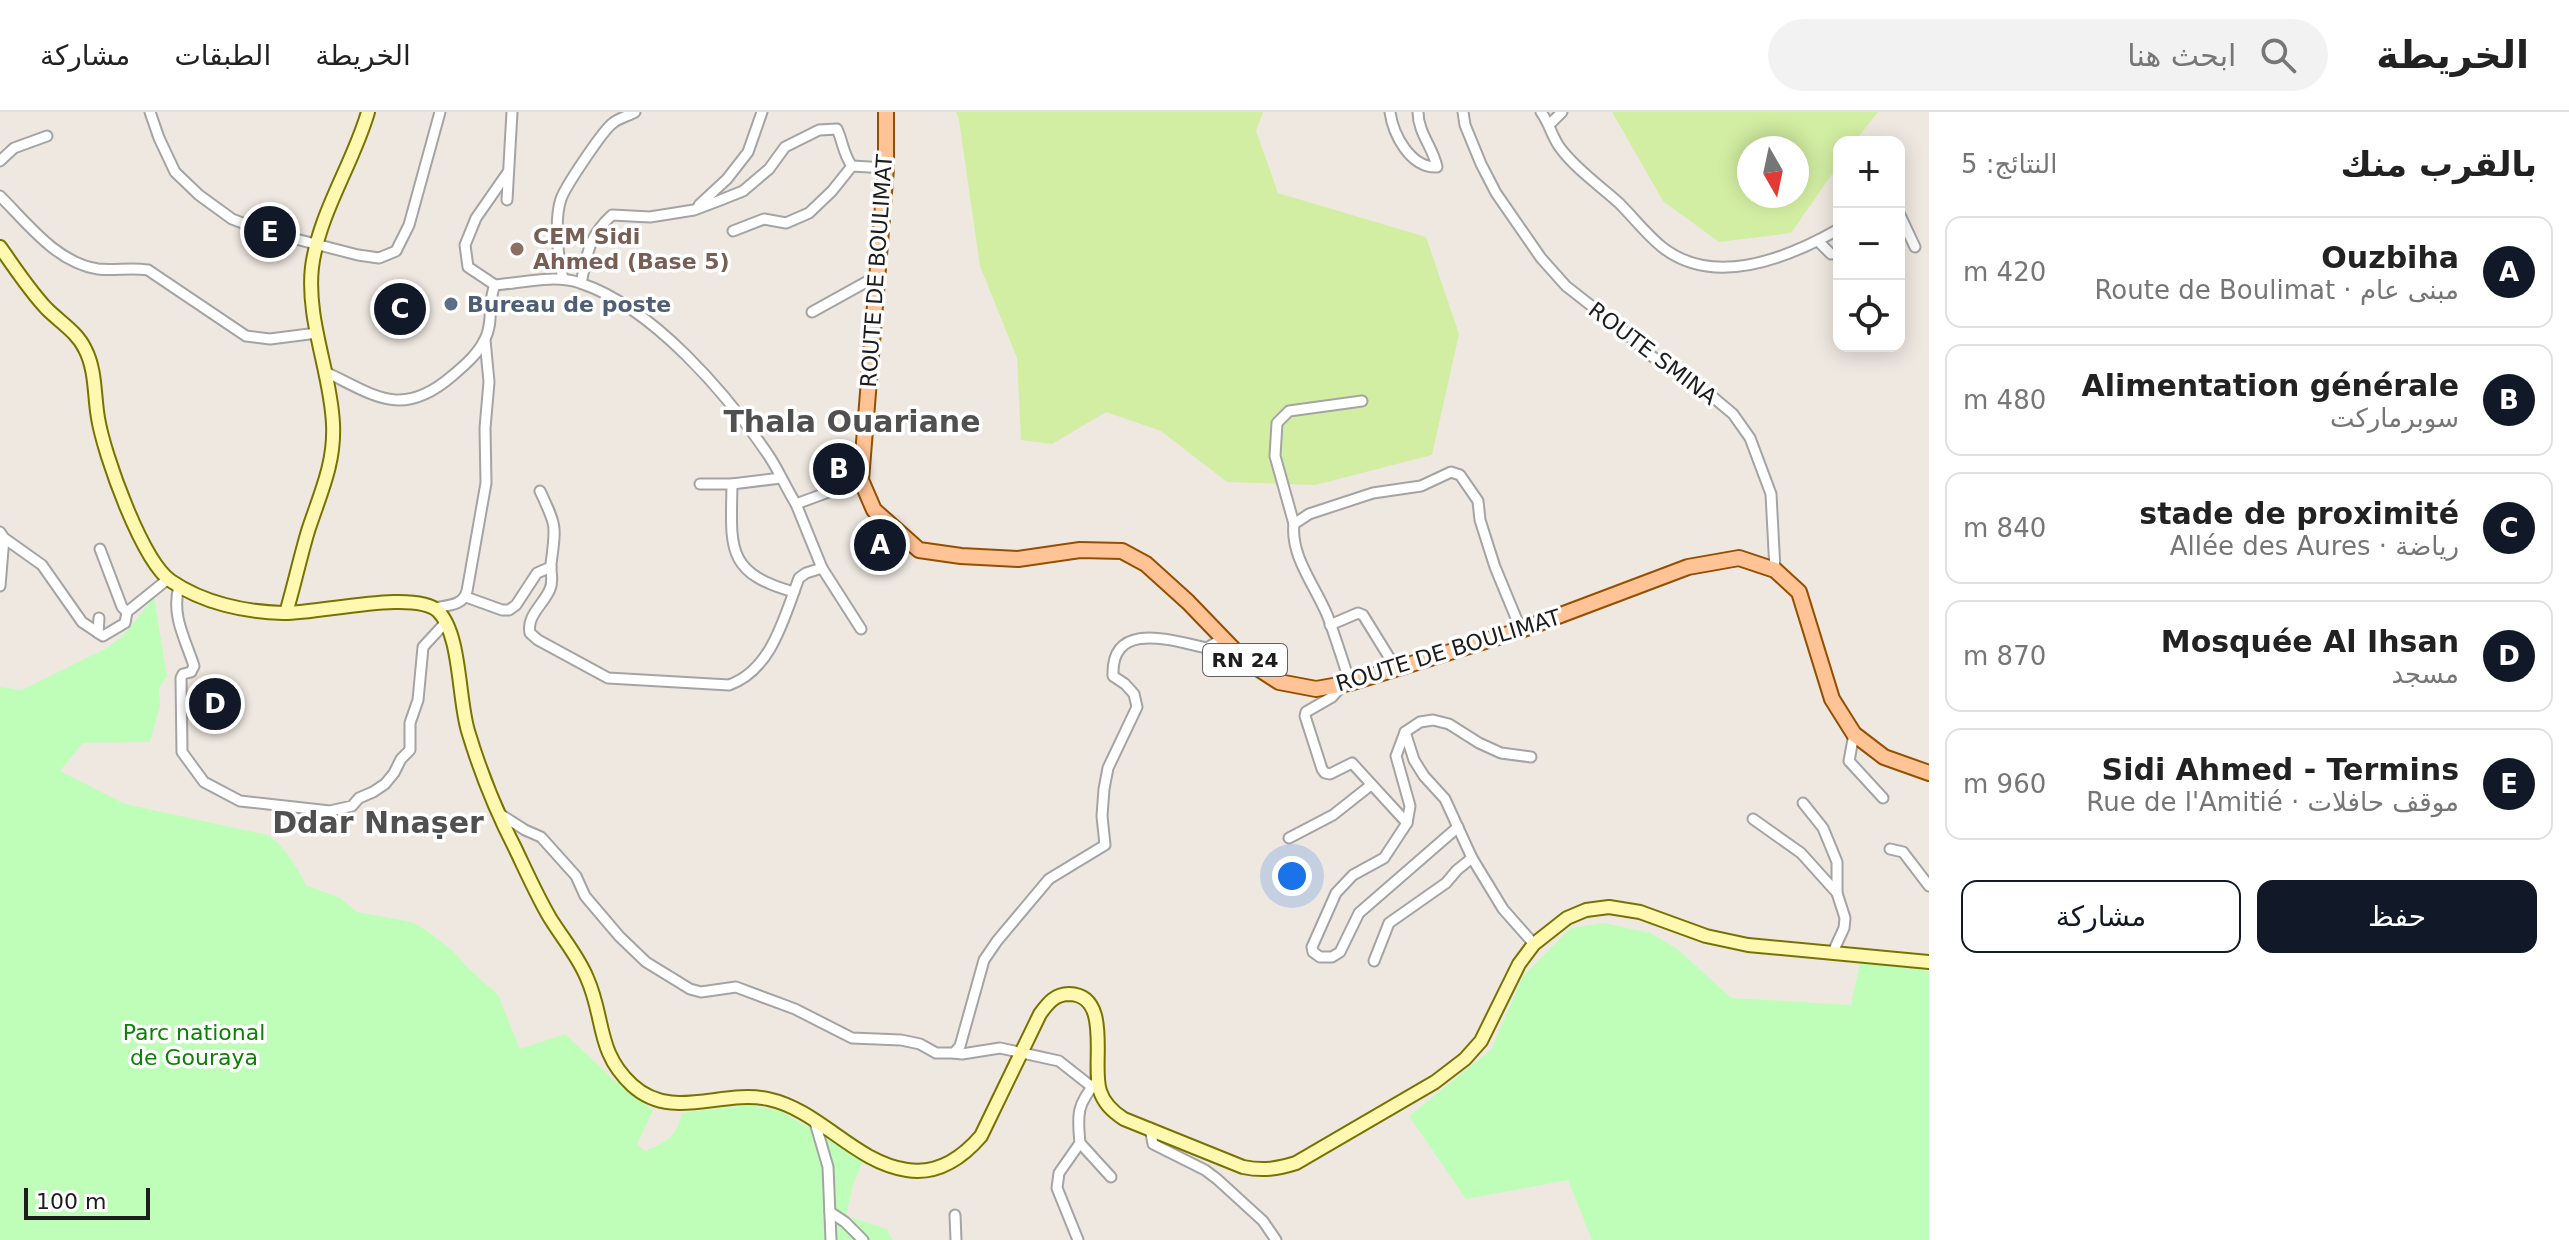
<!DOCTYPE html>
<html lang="ar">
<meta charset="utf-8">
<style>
:root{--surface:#fff;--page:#f2f2f2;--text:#222;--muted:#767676;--line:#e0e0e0;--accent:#111827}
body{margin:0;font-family:"DejaVu Sans","Noto Sans Arabic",sans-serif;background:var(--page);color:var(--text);direction:rtl}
.controls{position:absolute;right:24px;top:24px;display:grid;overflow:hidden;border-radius:16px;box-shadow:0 4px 20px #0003}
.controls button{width:72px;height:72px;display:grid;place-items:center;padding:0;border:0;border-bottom:2px solid var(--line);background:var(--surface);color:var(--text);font:40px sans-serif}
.compass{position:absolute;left:1737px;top:24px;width:72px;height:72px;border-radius:50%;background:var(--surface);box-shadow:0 4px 20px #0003;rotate:171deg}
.scale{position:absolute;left:24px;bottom:20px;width:126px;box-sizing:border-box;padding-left:8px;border:4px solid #1d1d1d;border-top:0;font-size:22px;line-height:28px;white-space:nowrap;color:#1d1d1d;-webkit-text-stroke:6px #fff;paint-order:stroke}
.you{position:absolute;left:1292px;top:764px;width:28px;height:28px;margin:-20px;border:6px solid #fff;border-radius:50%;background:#1a73e8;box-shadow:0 0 0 12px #1a73e833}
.badge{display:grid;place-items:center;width:52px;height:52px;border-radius:50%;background:var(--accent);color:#fff;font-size:26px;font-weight:700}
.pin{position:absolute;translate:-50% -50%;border:4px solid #fff;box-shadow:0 2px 8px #0006}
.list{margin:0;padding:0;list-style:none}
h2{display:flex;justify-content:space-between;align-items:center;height:104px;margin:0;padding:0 32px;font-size:34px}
h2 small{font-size:26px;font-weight:400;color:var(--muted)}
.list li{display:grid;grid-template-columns:52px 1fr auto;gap:24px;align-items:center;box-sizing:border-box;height:112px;margin:0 16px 16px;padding:0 16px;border:2px solid var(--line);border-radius:16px}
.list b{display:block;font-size:30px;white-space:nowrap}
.list p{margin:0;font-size:26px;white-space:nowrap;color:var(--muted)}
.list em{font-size:26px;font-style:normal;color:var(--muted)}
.actions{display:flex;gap:16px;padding:24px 32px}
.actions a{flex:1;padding:18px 0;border:2px solid var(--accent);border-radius:16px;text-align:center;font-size:28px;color:var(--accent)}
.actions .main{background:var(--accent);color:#fff}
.icon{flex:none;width:44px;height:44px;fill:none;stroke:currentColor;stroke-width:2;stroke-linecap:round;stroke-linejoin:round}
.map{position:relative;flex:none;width:1929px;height:1128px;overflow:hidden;direction:ltr}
header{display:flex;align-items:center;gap:48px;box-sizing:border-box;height:112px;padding:0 40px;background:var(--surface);border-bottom:2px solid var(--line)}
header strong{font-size:38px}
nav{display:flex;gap:44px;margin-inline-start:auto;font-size:28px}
.search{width:560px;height:72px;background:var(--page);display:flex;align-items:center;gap:20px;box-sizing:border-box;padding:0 28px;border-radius:44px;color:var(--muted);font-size:30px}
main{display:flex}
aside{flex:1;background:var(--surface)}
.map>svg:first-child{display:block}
.grass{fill:#d2eea2;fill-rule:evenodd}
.park{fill:#befeb9}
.pitch{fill:#78e5ac}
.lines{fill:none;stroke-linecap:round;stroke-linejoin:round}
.street-casing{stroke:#a4a4a4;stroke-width:13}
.secondary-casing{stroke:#777300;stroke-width:16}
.primary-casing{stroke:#954f00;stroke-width:18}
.street{stroke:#fff;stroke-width:9}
.secondary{stroke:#fff8b0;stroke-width:12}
.primary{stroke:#ffc396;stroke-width:14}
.education-dot{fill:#8d6e63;stroke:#fff;stroke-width:3}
.service-dot{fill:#5c6f8a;stroke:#fff;stroke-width:3}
.labels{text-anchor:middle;stroke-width:7;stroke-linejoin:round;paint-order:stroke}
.shield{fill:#fff;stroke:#616161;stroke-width:2}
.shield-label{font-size:20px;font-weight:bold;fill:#1d1d1d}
.education-label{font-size:22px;font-weight:bold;fill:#785e54;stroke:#fff;text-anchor:start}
.street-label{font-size:22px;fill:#1d1d1d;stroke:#fff}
.service-label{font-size:22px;font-weight:bold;fill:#4e5e75;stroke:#fff;text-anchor:start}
.park-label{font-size:22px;fill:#0a8302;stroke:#fff}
.district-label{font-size:30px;font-weight:bold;fill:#505050;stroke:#fff}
</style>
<header>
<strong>الخريطة</strong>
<div class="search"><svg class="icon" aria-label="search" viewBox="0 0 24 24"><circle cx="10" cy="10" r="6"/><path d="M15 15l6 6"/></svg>ابحث هنا</div>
<nav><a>الخريطة</a><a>الطبقات</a><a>مشاركة</a></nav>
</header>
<main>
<aside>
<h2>بالقرب منك<small>النتائج: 5</small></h2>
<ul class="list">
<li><span class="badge">A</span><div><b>Ouzbiha</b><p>مبنى عام · Route de Boulimat</p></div><em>420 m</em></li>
<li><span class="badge">B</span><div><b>Alimentation générale</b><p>سوبرماركت</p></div><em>480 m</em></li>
<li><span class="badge">C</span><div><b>stade de proximité</b><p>رياضة · Allée des Aures</p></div><em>840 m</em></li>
<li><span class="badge">D</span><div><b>Mosquée Al Ihsan</b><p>مسجد</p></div><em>870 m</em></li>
<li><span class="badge">E</span><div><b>Sidi Ahmed - Termins</b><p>موقف حافلات · Rue de l'Amitié</p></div><em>960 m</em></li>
</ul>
<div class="actions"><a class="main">حفظ</a><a>مشاركة</a></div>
</aside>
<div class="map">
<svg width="1929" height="1128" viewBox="0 0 1929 1128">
<rect width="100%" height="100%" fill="#efe8e1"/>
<!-- grass -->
<g class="grass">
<path d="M956 0H1263L1256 19 1278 81 1426 125 1459 222 1432 343 1315 373 1227 370 1161 319 1106 300 1052 332 1021 328 1017 246 980 154 959 8Z"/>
<path d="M1612 0H1878L1854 30H1839V52L1791 121 1719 130 1663 89ZM1749 36H1797V84H1749Z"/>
</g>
<!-- park -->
<g class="park">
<path d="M154 485 167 564 159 576 160 594 150 630 83 631 60 659 125 692 268 723C285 735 297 755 306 773L340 786 357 800 412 810 429 820 455 841 467 855 498 883 520 937 565 922 614 968 653 998 637 1032 645 1039C669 1029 675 1026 682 1001L750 993 781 999 863 1049 853 1072 846 1104 887 1117 892 1128H0V575L22 578 105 537 123 524Z"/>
<path d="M1603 811 1651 821 1680 839 1731 886 1851 893 1860 851 1929 859V1128H1592L1568 1068 1466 1087 1409 1004 1491 938 1523 864 1571 816Z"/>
</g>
<!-- pitch -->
<path class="pitch" d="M380 175 428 188 419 219 372 206Z"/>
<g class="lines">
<defs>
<g id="street">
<path d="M150 0 159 26 175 60 199 83 232 107 261 118 358 143 379 146 396 139 409 113 440 0"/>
<path d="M1390 0C1393 22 1410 56 1437 55 1433 35 1418 21 1418 0"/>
<path d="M1463 0 1465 13 1481 52 1496 81 1541 146 1566 174 1626 221 1650 243 1714 286 1733 302 1750 326 1771 382 1775 458"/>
<path d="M1541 0C1550 12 1552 26 1561 37 1577 58 1599 73 1619 91 1633 105 1646 122 1662 135 1714 176 1788 146 1839 117"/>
<path d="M1550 12 1562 0"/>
<path d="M0 49 14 36 47 24"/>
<path d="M508 60 476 106 465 133 468 155 495 173C521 171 555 162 580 171 653 195 727 282 769 344 779 359 786 376 796 392L861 368"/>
<path d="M0 84C28 112 57 151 98 157 115 159 130 155 148 158L246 224 270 227 317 221"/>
<path d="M507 88 512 0"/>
<path d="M699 93 727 67 748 40 762 0"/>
<path d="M1899 101 1915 135"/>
<path d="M733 119 764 107 786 111 809 101 832 79 852 54"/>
<path d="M1818 129 1831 142 1839 141"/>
<path d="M563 167C558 147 554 107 561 87 565 75 603 18 613 11 619 6 628 4 635 0"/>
<path d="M581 171C588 140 588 125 612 103L650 105 694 98 718 89 743 79 769 57 785 35 819 18 837 17C843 30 843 42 852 54L886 56"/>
<path d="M812 200 877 164"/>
<path d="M324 259C375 284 402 307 452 264 465 253 478 242 485 227 494 210 487 191 495 173"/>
<path d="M700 372H732L781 366"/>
<path d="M732 372C731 435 725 461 794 480"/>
<path d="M540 379C557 415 556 413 551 452 550 460 554 468 550 477 544 492 526 504 530 521L538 528 608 566 729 573C772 558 784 505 799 466L806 461 822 456"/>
<path d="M796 392 822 456 861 517"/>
<path d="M1294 412 1275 344 1277 311 1289 299 1362 289"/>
<path d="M0 420 4 426 42 453 82 510 103 524 125 511 127 500 168 467"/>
<path d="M100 437 122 495 127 500"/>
<path d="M0 474 4 426"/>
<path d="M179 474C171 504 185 526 194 554L191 560 183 562 181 566 182 640 204 670 240 689 330 699 352 694 359 686 373 680 385 672 394 661 401 647 410 638V611L418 588 423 535 446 510"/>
<path d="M466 485 502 498H509L516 493 537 461 551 455"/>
<path d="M434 496C448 493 463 494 467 479L486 371 485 316 489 270 485 228"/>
<path d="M1330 513 1358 501 1363 503 1397 558"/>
<path d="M98 521 99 506"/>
<path d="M1350 571C1343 549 1336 527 1328 505 1316 475 1290 444 1294 412L1309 402 1373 381 1421 374 1451 360 1460 363 1478 389 1480 408 1495 455 1521 518"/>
<path d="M1343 573 1332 585 1306 600 1305 604 1322 657 1325 661 1330 662 1352 651 1407 711"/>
<path d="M1405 620 1414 648 1424 664 1445 687 1472 746 1503 797 1534 832 1533 834"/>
<path d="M1854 622 1849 649 1883 686"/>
<path d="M1803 691 1823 716 1837 750V781L1845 806 1844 816 1833 840"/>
<path d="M500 702 525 718 541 725 576 764 585 784 619 824 646 850 690 877 701 880 736 875 795 897 852 926 901 928 920 932 936 941H954L960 934 984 848 997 829 1049 767 1105 733 1102 704 1104 677 1108 656 1137 595 1134 582 1125 572 1113 564C1111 507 1173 529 1207 536L1223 526"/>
<path d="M1753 707 1801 741 1837 781"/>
<path d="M1458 715 1359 801 1340 840 1332 845H1320L1313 840 1312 835 1336 781 1353 763 1384 746 1407 711 1410 694 1396 644 1405 620 1420 610 1433 608 1449 612 1479 631 1501 641 1531 645"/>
<path d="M1289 726 1333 703 1371 673"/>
<path d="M1890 737 1903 740 1929 774"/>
<path d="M1374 849 1389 811 1446 771 1457 758 1472 746"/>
<path d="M954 941 962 942 1000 936 1059 949 1092 975"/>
<path d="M814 1007 828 1055 831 1128"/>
<path d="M1150 1016 1153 1032 1205 1058 1217 1067 1263 1109 1276 1128"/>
<path d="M1080 1031 1111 1065"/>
<path d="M830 1100 845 1110 863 1128"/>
<path d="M955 1103 956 1128"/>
<path d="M1078 1128 1057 1076 1059 1061 1080 1031C1077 1002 1077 992 1097 969"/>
</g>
<g id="secondary">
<path d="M0 135C15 156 29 178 47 197 60 210 77 220 85 237 96 258 94 283 98 306 104 343 142 449 171 469 203 491 245 500 283 501 318 502 414 477 438 499 461 522 458 586 468 619 480 659 496 699 515 736 526 759 537 784 550 806 563 827 578 844 587 866 605 906 596 940 632 973 672 1010 721 977 768 987 820 998 854 1050 907 1058 938 1063 962 1046 981 1024L1040 902C1048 891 1055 882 1069 882 1113 883 1091 954 1100 979 1104 992 1113 1000 1124 1007L1243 1055C1263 1059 1277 1057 1296 1051L1435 970 1465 947 1481 929 1519 852 1534 832 1567 806 1586 798 1609 795 1640 800 1706 824 1748 833 1929 850"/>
<path d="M286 501C294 474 300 446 308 419 320 382 335 352 333 312 331 261 306 208 312 155 319 101 353 52 368 0"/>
</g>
<path id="primary" d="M886 0V56L861 368 874 398 919 438 961 444 1018 447 1080 438 1122 439 1146 452 1188 490 1242 546 1279 570 1316 577 1350 571 1521 518 1688 455 1739 446 1775 458 1799 480 1832 587 1854 622 1884 645 1929 661"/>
</defs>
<!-- street casing -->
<use href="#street" class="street-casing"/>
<!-- secondary casing -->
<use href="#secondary" class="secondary-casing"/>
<!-- primary casing -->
<use href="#primary" class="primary-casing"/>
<!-- street -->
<use href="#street" class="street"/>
<!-- secondary -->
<use href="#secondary" class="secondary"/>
<!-- primary -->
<use href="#primary" class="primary"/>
</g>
<!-- markers -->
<circle class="education-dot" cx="517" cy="137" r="8"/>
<circle class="service-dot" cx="451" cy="192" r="8"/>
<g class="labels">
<!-- shield labels -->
<rect class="shield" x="1203" y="532" width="84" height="32" rx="6"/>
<g class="shield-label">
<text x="1245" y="555">RN 24</text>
</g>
<!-- education labels -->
<g class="education-label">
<text x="533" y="132">CEM Sidi<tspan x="533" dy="25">Ahmed (Base 5)</tspan></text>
</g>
<!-- street labels -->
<g class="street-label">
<text transform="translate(876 159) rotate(-86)" y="8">ROUTE DE BOULIMAT</text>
<text transform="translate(1653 241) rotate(37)" y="8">ROUTE SMINA</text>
<text transform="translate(1448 538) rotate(-17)" y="8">ROUTE DE BOULIMAT</text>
</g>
<!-- service labels -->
<g class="service-label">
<text x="467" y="200">Bureau de poste</text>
</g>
<!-- park labels -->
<g class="park-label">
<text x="194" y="928">Parc national<tspan x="194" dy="25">de Gouraya</tspan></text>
</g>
<!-- district labels -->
<g class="district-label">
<text x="852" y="320">Thala Ouariane</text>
<text x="378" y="721">Ddar Nnaṣer</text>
</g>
</g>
</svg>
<div class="controls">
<button>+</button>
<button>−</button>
<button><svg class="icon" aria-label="locate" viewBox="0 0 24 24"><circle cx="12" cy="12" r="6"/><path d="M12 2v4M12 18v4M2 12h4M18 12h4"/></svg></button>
</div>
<svg class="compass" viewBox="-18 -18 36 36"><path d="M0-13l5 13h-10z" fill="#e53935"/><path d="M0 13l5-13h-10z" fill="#767676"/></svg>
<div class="scale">100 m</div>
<div class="you"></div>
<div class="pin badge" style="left:880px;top:433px">A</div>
<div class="pin badge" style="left:839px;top:357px">B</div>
<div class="pin badge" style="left:400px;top:197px">C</div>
<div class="pin badge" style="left:215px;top:592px">D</div>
<div class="pin badge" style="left:270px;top:120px">E</div>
</div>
</main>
